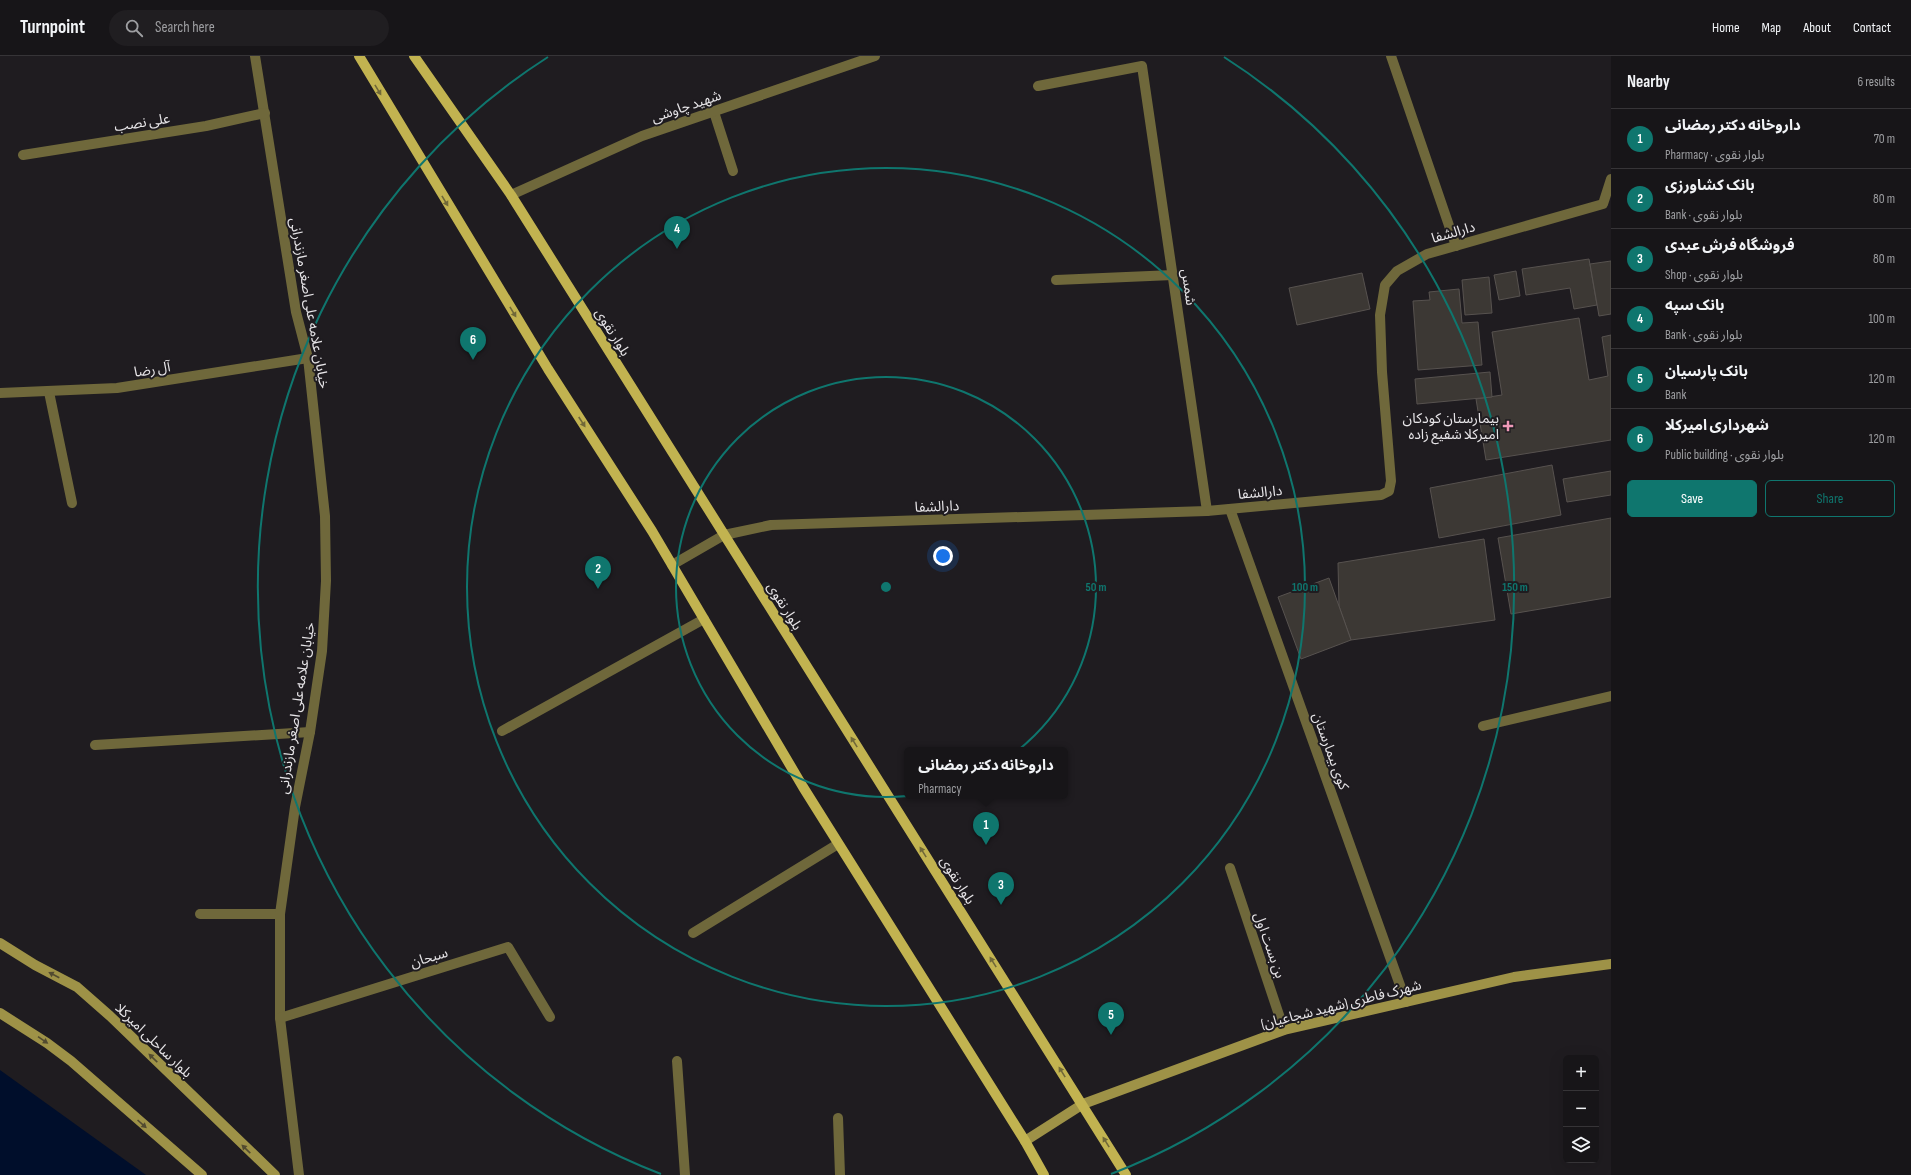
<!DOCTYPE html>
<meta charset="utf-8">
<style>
:root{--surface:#171518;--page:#201e21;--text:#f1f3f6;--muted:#9e9fa2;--line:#363437;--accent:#0f766e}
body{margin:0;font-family:"Sofia Sans Condensed","Noto Sans Arabic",sans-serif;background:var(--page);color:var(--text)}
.controls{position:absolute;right:12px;bottom:12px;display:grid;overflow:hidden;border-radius:6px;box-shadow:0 4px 16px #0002}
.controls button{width:36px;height:36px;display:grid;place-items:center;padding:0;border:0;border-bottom:1px solid var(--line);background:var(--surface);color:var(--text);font:20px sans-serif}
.you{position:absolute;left:943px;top:500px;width:14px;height:14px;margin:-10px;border:3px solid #fff;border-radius:50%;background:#1a73e8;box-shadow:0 0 0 6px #1a73e833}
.badge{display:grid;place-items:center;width:26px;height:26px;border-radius:50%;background:var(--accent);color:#fff;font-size:13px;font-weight:700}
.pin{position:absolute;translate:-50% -33px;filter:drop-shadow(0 1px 2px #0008)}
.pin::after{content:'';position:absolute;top:21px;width:14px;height:12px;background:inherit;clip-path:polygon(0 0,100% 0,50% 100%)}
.popup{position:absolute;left:904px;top:691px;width:164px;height:52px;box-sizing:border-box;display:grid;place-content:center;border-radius:6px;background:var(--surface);filter:drop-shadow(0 1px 3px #0005);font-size:13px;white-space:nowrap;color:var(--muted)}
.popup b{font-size:15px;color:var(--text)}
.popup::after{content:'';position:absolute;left:50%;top:100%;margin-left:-8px;border:8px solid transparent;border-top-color:var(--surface)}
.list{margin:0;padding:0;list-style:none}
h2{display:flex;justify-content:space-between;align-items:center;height:52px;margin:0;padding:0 16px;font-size:17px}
h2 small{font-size:13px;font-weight:400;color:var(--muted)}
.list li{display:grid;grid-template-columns:26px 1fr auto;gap:12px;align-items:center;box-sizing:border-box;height:60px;padding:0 16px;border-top:1px solid var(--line)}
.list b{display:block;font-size:15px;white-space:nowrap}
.list p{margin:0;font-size:13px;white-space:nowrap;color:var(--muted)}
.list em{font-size:13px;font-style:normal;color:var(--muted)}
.actions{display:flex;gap:8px;padding:12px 16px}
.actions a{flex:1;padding:9px 0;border:1px solid var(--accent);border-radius:6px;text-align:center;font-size:14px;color:var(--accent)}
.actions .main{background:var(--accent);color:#fff}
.icon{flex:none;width:22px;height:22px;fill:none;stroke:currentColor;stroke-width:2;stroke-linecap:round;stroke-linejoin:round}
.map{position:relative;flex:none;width:1611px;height:1119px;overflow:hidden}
header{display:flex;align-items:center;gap:24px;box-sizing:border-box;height:56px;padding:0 20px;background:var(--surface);border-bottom:1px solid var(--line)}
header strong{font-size:19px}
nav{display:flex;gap:22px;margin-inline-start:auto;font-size:14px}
.search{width:280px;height:36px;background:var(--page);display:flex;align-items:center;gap:10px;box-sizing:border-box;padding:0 14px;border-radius:22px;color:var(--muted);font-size:15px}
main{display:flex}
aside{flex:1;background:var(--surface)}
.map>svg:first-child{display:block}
.water{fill:#000e2b}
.building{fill:#3c3834;stroke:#57524f}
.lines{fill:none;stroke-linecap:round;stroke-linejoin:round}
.lane{stroke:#6f683b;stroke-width:10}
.street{stroke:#6f683b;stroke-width:10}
.secondary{stroke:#9e9247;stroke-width:10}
.primary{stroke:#c2b350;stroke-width:10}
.oneway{fill:#706838}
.oneway2{fill:#524b30}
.ring{fill:none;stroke:#0f766e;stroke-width:2}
.poi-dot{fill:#ef9ab8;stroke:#1f1c20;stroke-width:1.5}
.labels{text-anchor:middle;stroke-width:4;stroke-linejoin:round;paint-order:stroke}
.street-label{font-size:14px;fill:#e7e5e8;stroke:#1f1c20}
.poi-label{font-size:14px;fill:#e7e5e8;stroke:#1f1c20;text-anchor:end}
.centre{fill:#0f766e;stroke:#1f1c20;stroke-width:2}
.ring-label{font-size:12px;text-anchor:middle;font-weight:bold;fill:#0f766e;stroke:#1f1c20;stroke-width:4;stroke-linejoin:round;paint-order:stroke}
</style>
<header>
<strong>Turnpoint</strong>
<div class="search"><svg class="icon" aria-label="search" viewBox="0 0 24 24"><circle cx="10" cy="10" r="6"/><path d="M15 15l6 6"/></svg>Search here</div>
<nav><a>Home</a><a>Map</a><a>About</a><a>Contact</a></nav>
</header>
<main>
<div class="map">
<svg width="1611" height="1119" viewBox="0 0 1611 1119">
<rect width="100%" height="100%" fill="#1f1c20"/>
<!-- water -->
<path class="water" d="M0 1014 146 1119H0Z"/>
<!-- building -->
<g class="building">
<path d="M1589 203 1597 249 1574 253 1570 232 1526 239 1522 213Z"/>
<path d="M1611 205V258L1599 260 1590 208Z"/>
<path d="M1516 215 1520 240 1499 244 1494 219Z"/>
<path d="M1362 217 1370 253 1297 269 1289 232Z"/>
<path d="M1489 221 1492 257 1465 259 1462 224Z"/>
<path d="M1459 233 1462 267 1478 266 1482 309 1418 314 1413 245 1430 244 1429 236Z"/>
<path d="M1579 262 1589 324 1608 320 1602 281 1611 279V384L1486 404 1476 343 1502 339 1492 276Z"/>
<path d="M1490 316 1492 341 1417 348 1415 323Z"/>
<path d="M1552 409 1561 459 1439 482 1430 432Z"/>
<path d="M1611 415V439L1567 446 1563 423Z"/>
<path d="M1611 462V541L1511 558 1498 482Z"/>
<path d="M1484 483 1495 564 1351 584 1339 550 1338 507Z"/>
<path d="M1329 522 1351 584 1301 603 1278 541Z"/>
</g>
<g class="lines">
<!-- lane -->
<g class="lane">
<path d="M49 336 72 447"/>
<path d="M200 858H280"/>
</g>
<!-- street -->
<g class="street">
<path d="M255 0 296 256 308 302 325 460 326 525 322 595 310 676 295 751 280 858V962L299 1119"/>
<path d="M1391 0 1456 190"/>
<path d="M1038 30 1142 10 1207 455"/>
<path d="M714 56 733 115"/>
<path d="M23 99 206 70 265 57"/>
<path d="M511 139 642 80 875 0"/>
<path d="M1056 224 1173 219"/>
<path d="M0 337 117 332 308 302"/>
<path d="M1230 453 1406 946"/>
<path d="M672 509 724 479 771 469 1207 455 1381 439 1389 435 1391 425 1382 316 1380 259 1385 229 1397 215 1427 198 1603 148 1611 123"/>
<path d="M1483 670 1611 640"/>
<path d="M502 675 704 563"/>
<path d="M95 689 310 676"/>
<path d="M1230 812 1284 974"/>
<path d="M693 877 838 788"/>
<path d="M280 962 508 891 550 961"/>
<path d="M677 1005 685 1119"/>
<path d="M838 1062 840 1119"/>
</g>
<!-- secondary -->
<g class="secondary">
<path d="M0 887 35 909 77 931 110 960 275 1119"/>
<path d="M0 957 47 987 71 1005 202 1119"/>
<path d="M1025 1085 1083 1048 1284 974 1514 921 1611 908"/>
</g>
<!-- primary -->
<g class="primary">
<path d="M359 0 548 313 652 475 803 731 1025 1085 1044 1119"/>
<path d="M414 0 511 139 1126 1119"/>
</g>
</g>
<!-- one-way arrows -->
<defs><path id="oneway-solid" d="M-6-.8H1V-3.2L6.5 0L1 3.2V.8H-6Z"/></defs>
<g class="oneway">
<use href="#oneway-solid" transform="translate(378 34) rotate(59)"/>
<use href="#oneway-solid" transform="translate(445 145) rotate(59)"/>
<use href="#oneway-solid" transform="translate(513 256) rotate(59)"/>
<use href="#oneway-solid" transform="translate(582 366) rotate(57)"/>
<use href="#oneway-solid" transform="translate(854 686) rotate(-122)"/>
<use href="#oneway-solid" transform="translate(923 796) rotate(-122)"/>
<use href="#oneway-solid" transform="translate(993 906) rotate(-122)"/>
<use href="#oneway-solid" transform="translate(1062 1016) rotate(-122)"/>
<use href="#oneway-solid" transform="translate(1106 1086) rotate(-122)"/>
</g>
<g class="oneway2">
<use href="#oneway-solid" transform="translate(54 919) rotate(-152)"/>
<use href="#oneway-solid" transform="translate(43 984) rotate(34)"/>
<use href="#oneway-solid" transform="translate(153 1002) rotate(-136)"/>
<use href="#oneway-solid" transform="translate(142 1068) rotate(42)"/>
<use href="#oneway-solid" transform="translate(246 1093) rotate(-136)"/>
</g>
<!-- distance rings -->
<g class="ring">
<circle cx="886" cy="531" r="210"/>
<circle cx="886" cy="531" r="419"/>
<path d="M661 1118A629 629 0 0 1 548 1M1224 1A629 629 0 0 1 1111 1118"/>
</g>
<!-- markers -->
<path class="poi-dot" d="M1506 364h4v4h4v4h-4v4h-4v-4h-4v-4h4z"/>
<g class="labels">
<!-- street labels -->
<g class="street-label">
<text transform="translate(686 50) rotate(-19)" y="5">شهید چاوشی</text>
<text transform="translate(142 66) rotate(-9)" y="5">علی نصب</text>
<text transform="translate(1453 176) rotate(-16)" y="5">دارالشفا</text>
<text transform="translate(1189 231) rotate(82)" y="5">شمس</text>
<text transform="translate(310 247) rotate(80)" y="5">خیابان علامه علی اصغر مازندرانی</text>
<text transform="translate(613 276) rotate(58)" y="5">بلوار نقوی</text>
<text transform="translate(152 313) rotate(-9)" y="5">آل رضا</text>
<text transform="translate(1260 436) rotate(-5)" y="5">دارالشفا</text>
<text transform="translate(937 450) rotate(-2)" y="5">دارالشفا</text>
<text transform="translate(785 550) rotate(58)" y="5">بلوار نقوی</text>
<text transform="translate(296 652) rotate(-81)" y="5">خیابان علامه علی اصغر مازندرانی</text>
<text transform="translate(1331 695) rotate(70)" y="5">کوی بیمارستان</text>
<text transform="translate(958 824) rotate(58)" y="5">بلوار نقوی</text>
<text transform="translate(1270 889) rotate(71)" y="5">بن بست اول</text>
<text transform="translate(429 901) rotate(-17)" y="5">سبحان</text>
<text transform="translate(1341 948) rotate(-14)" y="5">شهرک فاطری (شهید شجاعیان)</text>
<text transform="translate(154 984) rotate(44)" y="5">بلوار ساحلی امیرکلا</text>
</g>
<!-- poi labels -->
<g class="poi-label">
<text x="1499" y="367">بیمارستان کودکان<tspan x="1499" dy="16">امیرکلا شفیع زاده</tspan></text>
</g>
</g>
<circle cx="886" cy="531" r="6" class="centre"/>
<g class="ring-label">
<text x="1096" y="535">50 m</text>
<text x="1305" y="535">100 m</text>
<text x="1515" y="535">150 m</text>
</g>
</svg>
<div class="controls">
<button>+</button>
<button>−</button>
<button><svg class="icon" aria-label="layers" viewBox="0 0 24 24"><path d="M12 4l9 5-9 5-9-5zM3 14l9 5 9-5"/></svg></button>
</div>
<div class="you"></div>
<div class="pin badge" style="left:986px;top:789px">1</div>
<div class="popup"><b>داروخانه دکتر رمضانی</b>Pharmacy</div>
<div class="pin badge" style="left:598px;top:533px">2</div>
<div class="pin badge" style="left:1001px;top:849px">3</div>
<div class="pin badge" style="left:677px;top:193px">4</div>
<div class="pin badge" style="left:1111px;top:979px">5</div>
<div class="pin badge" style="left:473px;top:304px">6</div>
</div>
<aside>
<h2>Nearby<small>6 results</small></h2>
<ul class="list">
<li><span class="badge">1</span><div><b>داروخانه دکتر رمضانی</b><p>Pharmacy · بلوار نقوی</p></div><em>70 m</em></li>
<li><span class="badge">2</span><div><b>بانک کشاورزی</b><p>Bank · بلوار نقوی</p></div><em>80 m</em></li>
<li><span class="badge">3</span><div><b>فروشگاه فرش عبدی</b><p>Shop · بلوار نقوی</p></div><em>80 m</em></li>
<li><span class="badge">4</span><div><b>بانک سپه</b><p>Bank · بلوار نقوی</p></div><em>100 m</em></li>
<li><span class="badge">5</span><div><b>بانک پارسیان</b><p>Bank</p></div><em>120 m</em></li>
<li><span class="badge">6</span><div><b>شهرداری امیرکلا</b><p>Public building · بلوار نقوی</p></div><em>120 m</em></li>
</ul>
<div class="actions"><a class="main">Save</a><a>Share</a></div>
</aside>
</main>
